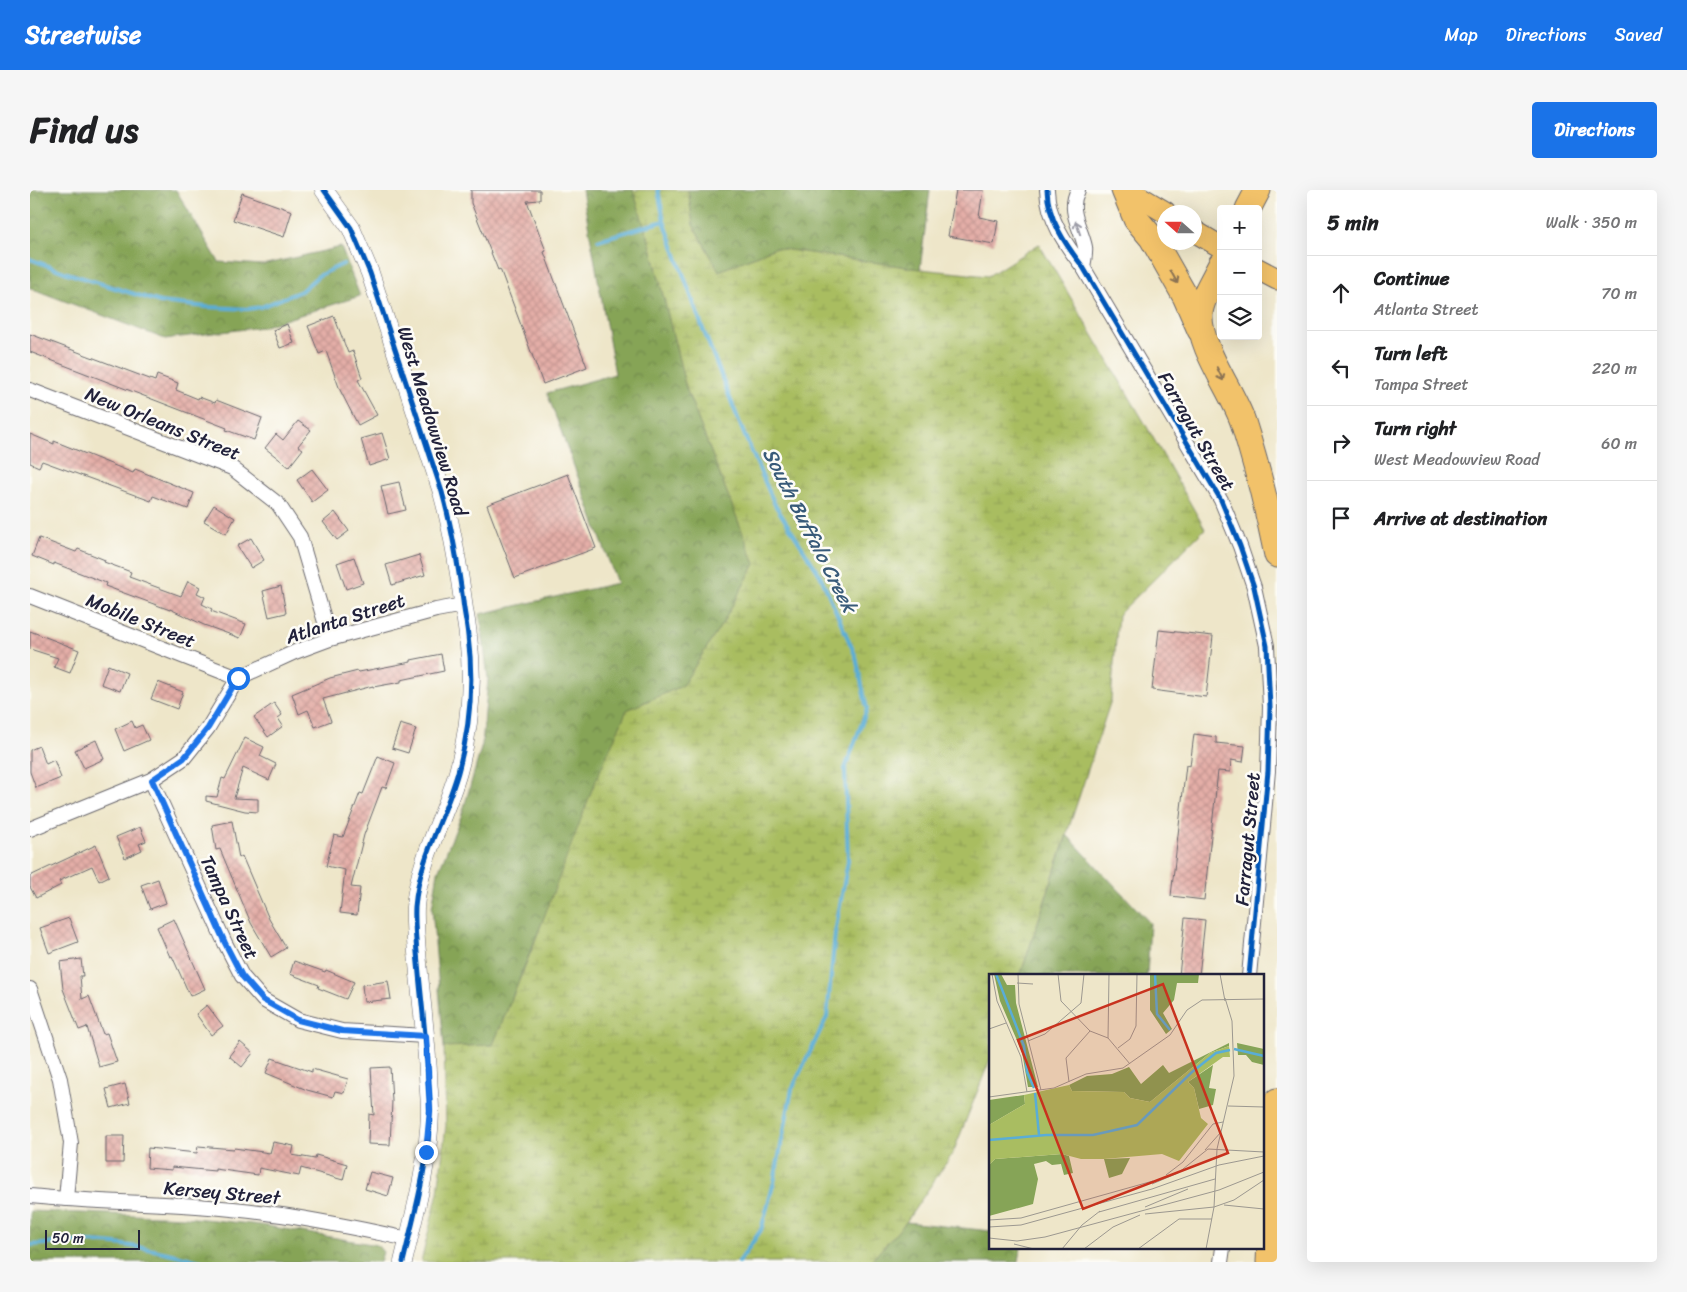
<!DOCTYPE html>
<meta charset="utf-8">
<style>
:root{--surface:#fff;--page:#f6f6f6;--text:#202124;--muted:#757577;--line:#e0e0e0;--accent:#1a73e8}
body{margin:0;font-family:Sriracha,sans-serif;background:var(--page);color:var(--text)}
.controls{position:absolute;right:15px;top:15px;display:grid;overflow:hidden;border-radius:5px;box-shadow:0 5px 20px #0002}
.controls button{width:45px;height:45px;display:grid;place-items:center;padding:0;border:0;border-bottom:1px solid var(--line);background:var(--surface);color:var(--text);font:25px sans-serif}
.compass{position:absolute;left:1127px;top:15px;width:45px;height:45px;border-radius:50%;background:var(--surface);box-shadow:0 5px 20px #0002;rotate:291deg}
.scale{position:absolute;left:15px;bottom:12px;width:95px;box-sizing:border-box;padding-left:5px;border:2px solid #22223b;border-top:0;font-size:14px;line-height:18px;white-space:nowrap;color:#22223b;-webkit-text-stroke:4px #fdfcf7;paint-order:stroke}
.stop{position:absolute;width:15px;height:15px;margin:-11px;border:4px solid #1a73e8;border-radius:50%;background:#fff}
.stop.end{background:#1a73e8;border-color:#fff;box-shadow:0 1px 5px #0008}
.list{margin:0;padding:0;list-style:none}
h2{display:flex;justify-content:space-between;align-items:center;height:65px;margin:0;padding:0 20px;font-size:21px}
h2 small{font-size:16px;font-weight:400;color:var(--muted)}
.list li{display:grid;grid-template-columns:32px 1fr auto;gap:15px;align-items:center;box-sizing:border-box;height:75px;padding:0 20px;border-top:1px solid var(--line)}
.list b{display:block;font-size:19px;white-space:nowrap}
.list p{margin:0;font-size:16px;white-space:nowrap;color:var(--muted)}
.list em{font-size:16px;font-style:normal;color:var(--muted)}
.icon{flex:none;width:28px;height:28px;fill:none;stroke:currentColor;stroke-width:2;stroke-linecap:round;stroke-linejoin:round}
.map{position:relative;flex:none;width:1247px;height:1072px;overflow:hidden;border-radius:5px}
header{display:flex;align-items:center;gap:30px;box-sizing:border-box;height:70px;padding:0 25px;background:var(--accent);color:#fff}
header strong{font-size:24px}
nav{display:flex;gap:28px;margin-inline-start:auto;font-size:18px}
.intro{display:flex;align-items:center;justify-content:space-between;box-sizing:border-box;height:120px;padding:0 30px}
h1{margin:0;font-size:35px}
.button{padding:12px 22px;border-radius:5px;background:var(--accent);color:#fff;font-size:18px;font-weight:700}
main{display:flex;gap:30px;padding:0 30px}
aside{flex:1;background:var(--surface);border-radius:5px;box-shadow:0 5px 20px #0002}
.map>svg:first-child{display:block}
.forest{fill:url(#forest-crowns);stroke:#546349}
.wetland{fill:url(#wetland-marsh);stroke:#66704e}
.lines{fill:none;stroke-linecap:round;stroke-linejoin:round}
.stream{stroke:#5aadd6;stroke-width:4}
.building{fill:url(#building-cross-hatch)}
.minor-casing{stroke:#69676d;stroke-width:16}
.tertiary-casing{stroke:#69676d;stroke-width:19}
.primary-casing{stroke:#69676d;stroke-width:23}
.motorway-casing{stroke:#69676d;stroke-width:27}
.minor{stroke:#fff;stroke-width:14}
.tertiary{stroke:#fff;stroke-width:18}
.primary{stroke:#f2c26a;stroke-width:21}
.motorway{stroke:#f2c26a;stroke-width:25}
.cycleway-casing{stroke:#fdfcf7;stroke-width:8}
.cycleway{stroke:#0057b8;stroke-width:5}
.oneway{stroke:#9c9ca7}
.oneway2{stroke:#8a7252}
.route{stroke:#1a73e8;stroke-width:6}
.labels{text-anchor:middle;stroke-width:5;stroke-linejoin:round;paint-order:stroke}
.street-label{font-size:19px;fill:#22223b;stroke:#fdfcf7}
.water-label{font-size:20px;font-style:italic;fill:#385a79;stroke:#fdfcf7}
.inset-river{fill:none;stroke:#5aadd6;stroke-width:2.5}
.inset-road{fill:none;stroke:#9c9890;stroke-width:1}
.view{fill:#c8321e;fill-opacity:0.15;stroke:#c8321e;stroke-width:2.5}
.inset-edge{fill:none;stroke:#22223b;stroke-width:2.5}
</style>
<header>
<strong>Streetwise</strong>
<nav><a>Map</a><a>Directions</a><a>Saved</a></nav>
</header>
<div class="intro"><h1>Find us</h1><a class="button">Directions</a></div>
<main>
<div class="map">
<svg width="1247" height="1072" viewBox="0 0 1247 1072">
<defs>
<pattern id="forest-crowns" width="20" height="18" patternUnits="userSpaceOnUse" patternTransform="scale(1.25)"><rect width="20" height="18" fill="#86a457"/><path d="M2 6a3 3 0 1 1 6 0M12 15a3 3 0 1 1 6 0" fill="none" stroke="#6d8549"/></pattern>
<pattern id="wetland-marsh" width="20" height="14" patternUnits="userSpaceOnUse" patternTransform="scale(1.25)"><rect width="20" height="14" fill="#a9bd61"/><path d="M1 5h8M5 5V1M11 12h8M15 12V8" fill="none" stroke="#91a255"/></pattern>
<pattern id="building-cross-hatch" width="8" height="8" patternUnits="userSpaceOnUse" patternTransform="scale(1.25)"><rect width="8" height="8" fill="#e4aea7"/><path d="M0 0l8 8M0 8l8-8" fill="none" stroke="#c39591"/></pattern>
</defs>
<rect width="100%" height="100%" fill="#fdfcf7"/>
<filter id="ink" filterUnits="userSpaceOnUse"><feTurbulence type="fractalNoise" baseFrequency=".02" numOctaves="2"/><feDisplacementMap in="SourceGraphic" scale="10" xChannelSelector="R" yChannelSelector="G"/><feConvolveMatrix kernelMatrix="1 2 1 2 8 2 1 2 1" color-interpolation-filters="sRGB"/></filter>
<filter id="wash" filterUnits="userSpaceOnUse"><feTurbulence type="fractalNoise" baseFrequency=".0096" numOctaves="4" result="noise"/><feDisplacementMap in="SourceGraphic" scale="20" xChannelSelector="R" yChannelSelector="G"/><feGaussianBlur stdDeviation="1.12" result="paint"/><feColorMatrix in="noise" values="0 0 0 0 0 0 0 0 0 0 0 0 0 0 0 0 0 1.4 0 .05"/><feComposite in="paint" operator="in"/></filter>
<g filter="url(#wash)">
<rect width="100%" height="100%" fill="#eee6c9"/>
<!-- forest -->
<g class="forest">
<path d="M0 0H146L189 72 232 75 311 57 330 106 232 137 135 149 0 98Z"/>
<path d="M552 0H603L622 60 656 198 725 374 694 431 652 496 597 520 463 855 414 857 402 718 408 682 432 624 452 555 458 489 450 424 587 393 517 203 585 184Z"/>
<path d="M658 0H900L890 79 745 58 689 81 663 35Z"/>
<path d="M1037 645 1120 733 1117 786H990Z"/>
<path d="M0 1021 155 1027 231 1035 347 1055 353 1062 350 1072H0Z"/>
<path d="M876 1032 961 1041V1058H991L989 1072H840Z"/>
</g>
<!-- wetland -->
<path class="wetland" d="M603 0H658L663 35 689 81 745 58 890 79 958 86 1009 54 1113 230 1175 339 1088 425 1081 510 990 786H961V867L923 963 876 1032 840 1072H391L408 1002 416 935 414 857 463 855 502 759 563 597 597 520 652 496 694 431 725 374 656 198 622 60Z"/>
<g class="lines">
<!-- stream -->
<g class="stream">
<path d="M628 0 634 31 673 139 714 244 745 315 790 385 826 467 837 519 815 579 818 671 805 743 797 827 762 899 744 992 731 1040 709 1072"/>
<path d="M568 50 634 31"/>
<path d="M0 69 37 83 130 112 177 117 218 119 231 117 271 101 288 86 313 74"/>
<path d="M0 1055C17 1054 34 1052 51 1052 92 1052 134 1061 173 1072"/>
</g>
</g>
<g id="blocks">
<!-- building -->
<g class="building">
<path d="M441 0H510V10L497 11 516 61 514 62 557 177 513 194 470 79 468 80 441 13Z"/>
<path d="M926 0H953L949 27 968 31 964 54 918 46Z"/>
<path d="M212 3 262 21 254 47 203 30Z"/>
<path d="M304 126 318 163 323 161 332 188 328 190 347 225 328 235 310 200 296 161 289 164 278 136Z"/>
<path d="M257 134 264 153 250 158 243 140Z"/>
<path d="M0 144 125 191 127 185 148 193 146 200 168 209 169 207 185 213 186 210 232 228 224 250 196 240 197 238 0 162Z"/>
<path d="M268 231 281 240 268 256 273 259 259 277 235 258 246 244 253 250Z"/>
<path d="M352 243 360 269 339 276 331 249Z"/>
<path d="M0 244 24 254V251L103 283 105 279 164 303 158 319 123 306 121 311 12 271 9 277 0 273Z"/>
<path d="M282 279 298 300 282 312 267 290Z"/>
<path d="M538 284 566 358 485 388 457 315Z"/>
<path d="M369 292 376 320 358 324 351 296Z"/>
<path d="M184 315 205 328 196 344 174 331Z"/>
<path d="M305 322 319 341 307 350 293 332Z"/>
<path d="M9 348 46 362 48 359 75 370 74 372 101 382 99 387 151 406 158 391 170 397 167 403 175 407 172 414 182 419 181 421 216 434 210 448 174 435 140 419V420L75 396 76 393 24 373V375L2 366Z"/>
<path d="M221 348 234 370 221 378 207 356Z"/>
<path d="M389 365 395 385 362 395 356 375Z"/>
<path d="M324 367 333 393 316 399 307 373Z"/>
<path d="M251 396 256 423 239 427 233 401Z"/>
<path d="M1129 440 1183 446 1176 507 1122 500Z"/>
<path d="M0 441 49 460 40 483 24 477 28 468 0 459Z"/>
<path d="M411 464 414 481 371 490V492L343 497V496L293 509 301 531 285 537 278 520 269 524 262 504 300 488 328 481 329 482 381 472V470Z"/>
<path d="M78 475 97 483 90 501 71 494Z"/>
<path d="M128 492 153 502 147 519 121 509Z"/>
<path d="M244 513 252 525 248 528 253 536 238 547 224 527Z"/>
<path d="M102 531 105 538 112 535 119 550 94 561 85 539Z"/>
<path d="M370 534 386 539 378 563 362 558Z"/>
<path d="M1164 544 1186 547V553L1215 556 1213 572 1201 570 1200 582 1188 581 1174 710 1141 706 1156 575 1160 576Z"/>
<path d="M215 548 234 557 230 566 246 574 239 590 213 578 204 608 228 609V622L215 621 176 611V606L187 607 192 588 195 589Z"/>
<path d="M66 550 74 569 54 578 45 560Z"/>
<path d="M9 556 16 574 24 570 31 588 6 598 0 582V560Z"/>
<path d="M348 566 365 573 356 598 352 597 334 645 321 697 330 698 327 725 310 723 315 680 296 676 304 645 313 647 330 603 333 604Z"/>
<path d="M202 631 209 668 212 666 239 729 256 758 241 767 221 733 190 659 186 660 182 635Z"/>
<path d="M110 637 116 651 109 654 112 660 95 668 86 647Z"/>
<path d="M66 655 79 686 69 691 62 676 29 691 31 695 6 708 0 697V686Z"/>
<path d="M128 689 136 713 120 719 111 695Z"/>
<path d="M39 728 48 752 19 763 10 738Z"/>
<path d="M1155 728 1175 730 1169 786H1149Z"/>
<path d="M144 729 175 799 160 806 142 766 140 767 127 737Z"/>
<path d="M51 769 53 786H50L52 809 59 806 73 844 77 843 87 872 69 877 57 837 49 840 33 799 30 772Z"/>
<path d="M264 771 295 782 296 780 324 792 316 809 288 798 289 795 260 784Z"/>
<path d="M358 791 361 809 334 812 332 795Z"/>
<path d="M177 815 193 836 181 845 166 824Z"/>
<path d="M210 852 223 863 212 877 199 866Z"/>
<path d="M242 868 282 882V879L318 889 314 903 305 901 303 907 277 900 236 883Z"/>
<path d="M360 877 362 911 360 955 338 954 339 924 344 925 341 878Z"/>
<path d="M95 894 100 913 81 918 76 899Z"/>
<path d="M76 946H94L93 973H76Z"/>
<path d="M243 952 264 956 262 965 285 969 286 965 317 974 313 990 271 978 269 986 229 978 228 985 185 979V981L142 977V980L117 978 118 958 167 963 168 956 204 959V958L240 963Z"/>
<path d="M340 982 363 988 358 1006 335 999Z"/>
</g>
</g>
</g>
<g filter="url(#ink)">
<use href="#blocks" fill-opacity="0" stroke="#69676d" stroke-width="1"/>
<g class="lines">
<defs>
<g id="minor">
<path d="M1017 0C1018 29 1035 54 1053 77L1191 310 1210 356 1224 397 1237 456 1240 517 1238 581 1219 786"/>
<path d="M1048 0C1037 21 1051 37 1055 57 1056 63 1054 71 1053 77"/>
<path d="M0 200 202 278 248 314 270 347 300 449"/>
<path d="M0 406 208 488"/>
<path d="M121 590 195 753 212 786 233 810 268 830 312 841 395 846"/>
<path d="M0 639 121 590 154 568 178 538 208 488 265 462 300 449 406 420 433 415"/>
<path d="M0 799 30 889 41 953 36 1009"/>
<path d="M0 1006C81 1014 163 1012 244 1024 289 1030 334 1040 379 1049"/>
<path d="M1191 1072 1193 1058"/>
</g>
<path id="tertiary" d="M294 0 321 38 340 83 412 302C422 338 428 374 433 411 434 422 437 434 438 446 444 491 440 538 428 582 415 628 389 668 385 717 384 739 387 761 389 784 392 816 396 849 398 882 398 895 400 908 400 921 399 972 385 1022 373 1072"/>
<g id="primary">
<path d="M1098 0 1135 22"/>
<path d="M1164 41 1191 57"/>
<path d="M1228 79 1247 89"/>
</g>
<g id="motorway">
<path d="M1094 0 1106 29 1122 48 1155 106 1170 140"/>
<path d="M1218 19 1228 0"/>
<path d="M1191 74C1184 89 1172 106 1170 123 1168 157 1202 200 1213 232 1227 276 1238 321 1247 365"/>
<path d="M1239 1072 1247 911"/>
</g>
</defs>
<!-- minor casing -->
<use href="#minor" class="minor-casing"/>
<!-- tertiary casing -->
<use href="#tertiary" class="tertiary-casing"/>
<!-- primary casing -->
<use href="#primary" class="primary-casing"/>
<!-- motorway casing -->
<use href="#motorway" class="motorway-casing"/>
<!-- minor -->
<use href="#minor" class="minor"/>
<!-- tertiary -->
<use href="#tertiary" class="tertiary"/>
<!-- primary -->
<use href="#primary" class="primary"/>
<!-- motorway -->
<use href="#motorway" class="motorway"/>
<defs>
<g id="cycleway">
<path d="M294 0 321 38 340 83 412 302C422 338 428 374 433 411 434 422 437 434 438 446 444 491 440 538 428 582 415 628 389 668 385 717 384 739 387 761 389 784 392 816 396 849 398 882 398 895 400 908 400 921 399 972 385 1022 373 1072"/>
<path d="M1017 0C1018 29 1035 54 1053 77L1191 310 1210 356 1224 397 1237 456 1240 517 1238 581 1219 786"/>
</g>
</defs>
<!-- cycleway casing -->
<use href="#cycleway" class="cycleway-casing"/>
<!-- cycleway -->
<use href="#cycleway" class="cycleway"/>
</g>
<!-- one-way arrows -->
<defs><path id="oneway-shaft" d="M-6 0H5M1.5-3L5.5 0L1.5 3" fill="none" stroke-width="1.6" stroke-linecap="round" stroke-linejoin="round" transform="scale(1.25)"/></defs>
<use class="oneway" href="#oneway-shaft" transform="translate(1048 38) rotate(-108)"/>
<g class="oneway2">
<use href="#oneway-shaft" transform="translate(1144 87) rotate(61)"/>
<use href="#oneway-shaft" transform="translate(1190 184) rotate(65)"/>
</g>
</g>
<g class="lines" filter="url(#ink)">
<!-- route -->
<path class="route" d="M208 488 178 538 154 568 122 590 195 753 212 786 233 810 268 830 312 841 396 846 400 920 396 962"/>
</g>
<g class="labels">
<!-- street labels -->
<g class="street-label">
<text transform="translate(403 231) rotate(73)" y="7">West Meadowview Road</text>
<text transform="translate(133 233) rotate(22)" y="7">New Orleans Street</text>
<text transform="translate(1167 241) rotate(60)" y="7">Farragut Street</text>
<text transform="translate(315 428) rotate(-18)" y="7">Atlanta Street</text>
<text transform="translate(111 430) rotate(22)" y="7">Mobile Street</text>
<text transform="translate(1217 649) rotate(-85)" y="7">Farragut Street</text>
<text transform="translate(200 717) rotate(65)" y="7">Tampa Street</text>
<text transform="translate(192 1002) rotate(5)" y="7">Kersey Street</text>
</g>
<!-- water labels -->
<g class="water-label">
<text transform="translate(780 340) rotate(63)" y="7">South Buffalo Creek</text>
</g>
</g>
<!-- overview -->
<g transform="translate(959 784)">
<rect width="275" height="275" fill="#eee6c9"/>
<path d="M5 0H12L18 11H26L27 29 49 113H39L33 78 11 27ZM161 0H210L209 9H188L185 26 174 39 183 55 177 60 161 36ZM240 69V72L221 79 161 128 141 124 135 118 83 117 80 111 98 102 123 100 140 93 152 110 174 91 180 99ZM248 69 275 75V91L263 88 257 81H249ZM224 91 220 114 227 115 224 131 210 135 205 114 199 108ZM35 121 36 130 0 151V126ZM73 180 80 182 84 199 75 201 72 190 63 191 57 187 45 190 49 205 44 230 0 242V191L6 185ZM141 184 133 200 120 204 115 185Z" fill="#86a457"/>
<path d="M240 72 241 83H234L199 108 205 114 212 144 219 150 190 187 173 180 115 185H92L73 180 6 185 0 191V151L36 130 35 121 80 111 83 117 135 118 141 124 161 128 221 79Z" fill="#a9bd61"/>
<path class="inset-river" d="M7 0 35 72 38 98 45 114M166 0 168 40 181 56M245 75 275 82M46 119 50 161M0 166 57 161H104L148 151 203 98 227 79 241 76"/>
<path class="inset-road" d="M3 0 8 27 32 83 38 118M29 0 30 30 52 116M69 0 72 27 101 57 119 64 141 90M231 0 236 27M28 9 44 10M0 55 17 49M119 64 120 0M39 67 56 60 92 29 95 0M129 74 141 65 147 52 148 0M80 108 77 84 101 57M0 123 65 114 97 100 134 94 181 61 198 36 213 26 275 25M239 132 275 133M216 176 232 158M177 201 194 188 224 150 234 148M163 210 189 199 219 175 275 178M245 226 275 206M235 231 275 235M156 233 199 215M225 233 245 226M110 238 226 205M156 240 225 233M0 246 32 244 164 207M0 253 32 251 163 215 230 191 275 182M0 264 28 267 56 263 230 216 275 198M25 270 45 275M73 275 93 251 111 237M95 275 124 253 151 241M149 275 190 245H223M217 275 225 233 228 175 245 102 243 47 236 24"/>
<path class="view" d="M174 10 239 179 94 235 29 66Z"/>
<rect width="275" height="275" class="inset-edge"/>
</g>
</svg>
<div class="controls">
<button>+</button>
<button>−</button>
<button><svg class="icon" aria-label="layers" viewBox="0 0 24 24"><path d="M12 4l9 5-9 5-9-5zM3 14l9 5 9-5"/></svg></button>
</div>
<svg class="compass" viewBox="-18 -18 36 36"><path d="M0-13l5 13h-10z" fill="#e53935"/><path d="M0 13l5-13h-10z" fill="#757577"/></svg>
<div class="scale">50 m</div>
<div class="stop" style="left:208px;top:488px"></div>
<div class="stop end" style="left:396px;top:962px"></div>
</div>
<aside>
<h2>5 min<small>Walk · 350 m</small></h2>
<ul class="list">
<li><svg class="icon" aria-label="ahead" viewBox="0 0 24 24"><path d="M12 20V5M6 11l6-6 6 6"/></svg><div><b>Continue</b><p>Atlanta Street</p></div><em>70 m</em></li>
<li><svg class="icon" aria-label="left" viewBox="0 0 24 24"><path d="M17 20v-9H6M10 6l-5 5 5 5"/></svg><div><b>Turn left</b><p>Tampa Street</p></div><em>220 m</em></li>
<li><svg class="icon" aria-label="right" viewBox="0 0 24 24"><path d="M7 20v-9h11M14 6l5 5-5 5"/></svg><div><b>Turn right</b><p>West Meadowview Road</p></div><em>60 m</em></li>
<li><svg class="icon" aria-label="arrive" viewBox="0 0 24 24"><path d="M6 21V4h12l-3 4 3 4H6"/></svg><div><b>Arrive at destination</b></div></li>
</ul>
</aside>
</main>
